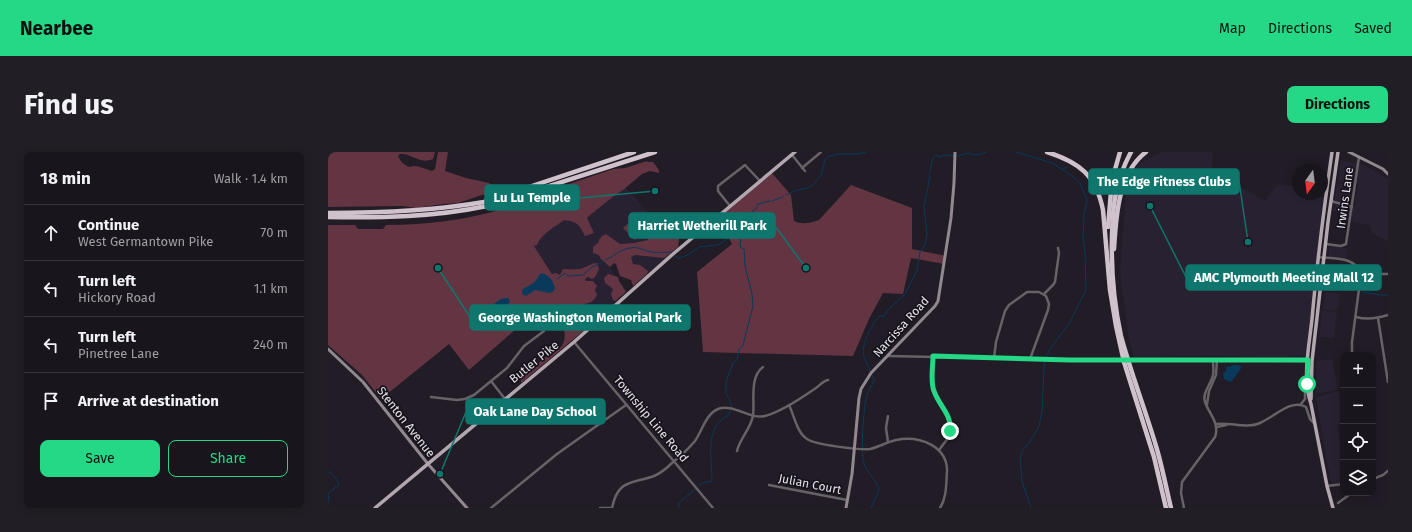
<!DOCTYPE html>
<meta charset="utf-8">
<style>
:root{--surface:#19151c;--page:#221e25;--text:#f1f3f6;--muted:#9f9fa3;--line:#37343b;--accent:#25d886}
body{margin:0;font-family:"Fira Sans",sans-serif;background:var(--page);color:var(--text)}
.controls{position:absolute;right:12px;bottom:12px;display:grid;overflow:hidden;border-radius:8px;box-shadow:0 2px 10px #0003}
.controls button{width:36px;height:36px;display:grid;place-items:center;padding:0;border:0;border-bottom:1px solid var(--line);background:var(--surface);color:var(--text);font:20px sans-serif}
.compass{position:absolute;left:964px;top:12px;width:36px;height:36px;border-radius:50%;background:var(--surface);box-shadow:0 2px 10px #0003;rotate:194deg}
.stop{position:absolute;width:12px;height:12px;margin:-9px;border:3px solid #25d886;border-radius:50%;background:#fff}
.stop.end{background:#25d886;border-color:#fff;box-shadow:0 1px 4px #0008}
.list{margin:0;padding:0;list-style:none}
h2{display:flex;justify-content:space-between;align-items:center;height:52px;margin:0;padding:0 16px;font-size:17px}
h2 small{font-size:13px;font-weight:400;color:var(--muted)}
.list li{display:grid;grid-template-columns:26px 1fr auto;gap:12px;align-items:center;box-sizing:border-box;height:56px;padding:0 16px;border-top:1px solid var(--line)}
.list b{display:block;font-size:15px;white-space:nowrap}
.list p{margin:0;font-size:13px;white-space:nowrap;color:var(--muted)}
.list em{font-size:13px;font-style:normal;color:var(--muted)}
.actions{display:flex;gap:8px;padding:12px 16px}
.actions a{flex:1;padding:9px 0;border:1px solid var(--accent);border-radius:8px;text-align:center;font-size:14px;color:var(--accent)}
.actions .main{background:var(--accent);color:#111}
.icon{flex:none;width:22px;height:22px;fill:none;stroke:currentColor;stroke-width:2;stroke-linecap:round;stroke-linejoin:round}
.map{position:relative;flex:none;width:1060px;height:356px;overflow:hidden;border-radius:8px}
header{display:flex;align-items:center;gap:24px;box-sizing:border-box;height:56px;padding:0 20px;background:var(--accent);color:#111}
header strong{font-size:19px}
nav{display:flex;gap:22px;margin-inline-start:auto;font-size:14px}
.intro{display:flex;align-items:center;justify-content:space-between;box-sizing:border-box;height:96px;padding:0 24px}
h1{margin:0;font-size:28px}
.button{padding:10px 18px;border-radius:8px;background:var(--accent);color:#111;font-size:14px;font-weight:700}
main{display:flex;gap:24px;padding:0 24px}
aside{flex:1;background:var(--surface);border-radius:8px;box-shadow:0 2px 10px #0003}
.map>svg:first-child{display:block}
.built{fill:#282131}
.green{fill:#633441}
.water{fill:#093a5c}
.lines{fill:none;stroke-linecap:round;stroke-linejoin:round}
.stream{stroke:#093a5c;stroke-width:1}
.street{stroke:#676266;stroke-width:2.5}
.secondary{stroke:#91898f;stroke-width:3}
.primary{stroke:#b2a7af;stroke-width:3.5}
.highway{stroke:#cfc2cc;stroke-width:4.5}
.route{stroke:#25d886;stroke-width:5}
.labels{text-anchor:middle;stroke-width:3.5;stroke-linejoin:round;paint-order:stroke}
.street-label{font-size:12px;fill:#e4e1e8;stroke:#17131d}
.leader{fill:none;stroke:#0f766e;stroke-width:1.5}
.callout-dot{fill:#0f766e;stroke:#17131d;stroke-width:1.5}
.callout{fill:#0f766e;stroke:#0f766e;stroke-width:1.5}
.callout-label{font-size:13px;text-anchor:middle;font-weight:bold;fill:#fff}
</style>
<header>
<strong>Nearbee</strong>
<nav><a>Map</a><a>Directions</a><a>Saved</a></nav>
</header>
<div class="intro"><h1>Find us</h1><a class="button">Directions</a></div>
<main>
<aside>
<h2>18 min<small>Walk · 1.4 km</small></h2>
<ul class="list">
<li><svg class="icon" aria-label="ahead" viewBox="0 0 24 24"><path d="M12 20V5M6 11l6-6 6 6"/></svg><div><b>Continue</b><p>West Germantown Pike</p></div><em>70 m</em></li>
<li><svg class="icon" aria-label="left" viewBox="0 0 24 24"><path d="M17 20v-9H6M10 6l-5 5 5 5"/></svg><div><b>Turn left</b><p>Hickory Road</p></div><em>1.1 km</em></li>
<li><svg class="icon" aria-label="left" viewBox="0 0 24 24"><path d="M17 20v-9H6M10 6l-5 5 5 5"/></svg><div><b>Turn left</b><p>Pinetree Lane</p></div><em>240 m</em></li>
<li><svg class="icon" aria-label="arrive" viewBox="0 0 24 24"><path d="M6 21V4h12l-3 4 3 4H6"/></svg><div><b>Arrive at destination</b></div></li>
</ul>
<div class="actions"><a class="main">Save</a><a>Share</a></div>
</aside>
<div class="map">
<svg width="1060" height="356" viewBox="0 0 1060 356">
<rect width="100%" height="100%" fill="#211c26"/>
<!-- built -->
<g class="built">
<path d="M834 0H885L884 18 937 49 949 33 970 34V42H979L980 43 998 46 980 201 973 204H965L959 206 891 204 806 205 801 188 792 121 797 53 799 38 805 21 812 11Z"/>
<path d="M1013 8 1036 13 1060 27V90L1043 80 1042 73 1024 70 1025 64 1005 59 1006 51 1026 56 1030 32 1010 30Z"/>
<path d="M1009 31 1024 33 1022 52 1006 48Z"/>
<path d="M295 33 336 77 326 87 342 103 307 132 285 107 280 113 299 139 259 174 202 88Z"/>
<path d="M1001 94 1020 96 1018 107 1001 104Z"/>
<path d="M997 140 1012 142 1010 159 995 157Z"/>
<path d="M994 158 1009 160 1006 186 991 185Z"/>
<path d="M1004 207 1010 237 988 242V209Z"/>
<path d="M1011 239 1015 259V271L1009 273 1015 304V330L1005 332 1003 331 988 245Z"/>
</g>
<!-- green -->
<g class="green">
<path d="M0 0H107L105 7C92 13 84 1 72 2L70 4C72 9 77 14 82 15 87 12 97 17 104 19L107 17 110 0H120L117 19 138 26 161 31 172 38 165 41 154 43 130 51 115 52 88 56 74 54 0 55Z"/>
<path d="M319 9V10H325L331 18V21L322 19 314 22 295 38 287 43 261 64 259 66 266 81 257 84C251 72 250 70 236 68 227 75 213 82 209 93L206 94 224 122 228 121 232 123 235 117C240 117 247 118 251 117 258 116 262 111 269 111L271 117 267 125 264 127 260 125 257 127 258 129H265L269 134 267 138 269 143C266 149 263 151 256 152 251 156 251 160 253 167L263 166 261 174 193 231V227C201 219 210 211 219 204 222 201 226 200 230 198 239 191 237 181 235 172L225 170 224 165 225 155 205 162 141 218 121 192 53 247 34 223 0 193V73H27L30 77H55L58 73C99 73 138 68 178 56L183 55V52L285 17 297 16Z"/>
<path d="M443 20 463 43 466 69C475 73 482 71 491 68L523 33 584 56V97L618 104 616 112 583 106 575 142 555 141 541 167 525 204 375 200 369 120 404 92 389 64Z"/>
<path d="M327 64 335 68 337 73 333 84 336 85 340 86 341 73 345 70 352 78 350 95 336 106 307 103 303 105 305 112 312 113 320 119 319 122 305 134 303 128 292 124 288 112 286 111 282 115 272 106V104L266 101 265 102V95L271 90V88L274 84 278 82 292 92 306 91 320 88V84L318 82 323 66Z"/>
<path d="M303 69H305L315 80 307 88 295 76Z"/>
<path d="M280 122 290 125 291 129 298 140 287 149 285 148 283 142 285 137 277 131 276 126Z"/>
</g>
<!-- water -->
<g class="water">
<path d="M214 121 217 122 224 128 227 136 225 140 221 141 207 138 198 144 194 142V138C200 133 208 132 211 123Z"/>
<path d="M180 146 182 149 177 158 163 163 154 171H149L148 169C151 165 154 163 158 160 166 153 169 146 180 146Z"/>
<path d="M904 213H910L914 215 904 229 902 230 896 227 895 221 898 219 899 214 902 215Z"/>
</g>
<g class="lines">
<!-- stream -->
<g class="stream">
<path d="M688 0 724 11 744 24 752 31 759 48 756 63 755 85 757 101 758 138 742 170 722 197 718 205"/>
<path d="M608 2 610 5 617 3 626 4"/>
<path d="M629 4 641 1 645 3 653 2 658 0"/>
<path d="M735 17 739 15"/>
<path d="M602 20 604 8 607 3"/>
<path d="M458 43 469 38 480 36 485 33 493 23 497 8 501 4 511 2H530L538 0"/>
<path d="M444 49 455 45"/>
<path d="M412 73 416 66 428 57 430 52 442 49"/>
<path d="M347 104 351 106 360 103 371 95 390 93 406 83 411 74"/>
<path d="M277 108C286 105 292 97 302 96 311 94 316 99 324 100 330 101 337 100 343 100"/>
<path d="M229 127 237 121 240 124 255 123 264 115 273 111"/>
<path d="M1035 140 1053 143H1060"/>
<path d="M542 219C541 214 538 210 536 205 533 191 543 175 551 164H556L560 158 577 142 589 119 592 100 597 93 599 82 596 55 602 24 601 22"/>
<path d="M403 254V251L398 241V230L405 211 409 208 411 198 415 193 425 154 424 142 417 114 416 97 412 95 414 72"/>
<path d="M0 320H2L10 329 11 333 0 341 1 348 0 355"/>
<path d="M371 334 375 331 384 329C384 306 376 274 401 263L402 259"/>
<path d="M351 356V351L367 337"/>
<path d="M543 356 551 338C548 327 539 321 536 311 532 300 536 253 539 242 541 237 545 233 546 228L544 223"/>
<path d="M703 356 694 329 692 306 695 298 706 284 711 274 714 260 716 216 717 209"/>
</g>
<!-- street -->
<g class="street">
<path d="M464 3 477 19"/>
<path d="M474 16 493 0"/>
<path d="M1003 49 1024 55"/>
<path d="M402 54 390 39V34L417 13 432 29"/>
<path d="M998 92 1013 94 1018 92 1031 5"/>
<path d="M990 105C1006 107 1027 104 1033 122L1024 190V203"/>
<path d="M1033 122H1060"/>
<path d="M716 142 725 133 727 130 731 101 730 96"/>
<path d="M1028 165C1039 168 1048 167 1060 163"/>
<path d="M1050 166 1060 230"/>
<path d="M246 190 385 356"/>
<path d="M560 204 741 208 980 209"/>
<path d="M605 204V238L619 261 622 274 620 286 611 298"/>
<path d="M666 206 668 190 677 159 681 153 699 140H711L718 144 721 152 720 158 702 207"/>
<path d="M163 229 177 247"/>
<path d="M103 245 129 248 137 247 146 243 179 216 196 194 216 179"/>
<path d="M879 252 881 239 888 223 889 208"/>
<path d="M973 252 977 247V236L979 231"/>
<path d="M461 253C466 263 469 281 479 287 487 293 532 298 542 297 551 295 559 290 568 288 591 283 620 294 619 320 618 332 619 345 612 356"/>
<path d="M560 264 558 276 560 290"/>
<path d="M888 272C902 270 919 277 932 271 946 265 964 246 978 255L982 267 986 271"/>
<path d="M889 275 898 273 899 272"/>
<path d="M409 299C412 286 422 278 425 264 427 250 421 225 435 215"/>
<path d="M1045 327 1055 323 1060 319"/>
<path d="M441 333 519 348"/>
<path d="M999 334 1015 332"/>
<path d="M1010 351 1021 343V341"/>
<path d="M163 356 229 302 298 253"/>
<path d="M272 356H284C290 327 303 332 326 324 333 321 340 315 345 310 353 304 361 296 367 289 374 279 378 262 390 257 405 251 422 268 437 264 452 260 472 247 485 238 491 235 494 229 500 228"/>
<path d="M856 356 853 341 854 330 887 285C892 271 881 262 877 250 874 241 883 232 885 223 886 218 885 213 885 208"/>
</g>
<!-- secondary -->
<g class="secondary">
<path d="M1021 0 1055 17 1060 22"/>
<path d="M0 197 35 230 100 312 139 356"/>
<path d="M518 356 524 322 531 246 533 237 543 221 607 154 610 149 623 66 626 31 627 0"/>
</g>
<!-- primary -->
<g class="primary">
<path d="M1004 0C996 56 989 111 984 167 981 195 974 225 983 252L999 334 1005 356"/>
<path d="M983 247 984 209 1000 70 1010 0"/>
<path d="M47 356 246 190 345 102 467 0"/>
</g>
<!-- highway -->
<g class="highway">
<path d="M719 0C751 10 768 23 775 58L782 138 788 174 796 210 826 305 838 356"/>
<path d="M803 0C788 28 785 50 784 82 783 114 786 152 793 184 803 221 817 257 828 294 834 314 838 335 843 356"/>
<path d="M0 61C53 61 104 59 156 50L306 0"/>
<path d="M0 65C54 66 106 65 159 54L327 0"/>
<path d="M780 75 784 28 792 0"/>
<path d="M786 97C788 65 790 21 818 0"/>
</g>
</g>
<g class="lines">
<!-- route -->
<path class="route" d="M622 279C624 262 611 254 606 239 602 229 605 215 605 204L741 208H980L979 232"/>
</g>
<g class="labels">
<!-- street labels -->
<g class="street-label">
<text transform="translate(1017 46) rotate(-82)" y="4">Irwins Lane</text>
<text transform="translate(573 175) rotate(-48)" y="4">Narcissa Road</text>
<text transform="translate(206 210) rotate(-39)" y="4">Butler Pike</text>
<text transform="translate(323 267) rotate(50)" y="4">Township Line Road</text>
<text transform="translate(78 270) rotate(52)" y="4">Stenton Avenue</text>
<text transform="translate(482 332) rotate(11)" y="4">Julian Court</text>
</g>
</g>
<!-- callouts -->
<path class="leader" d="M920 90L911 29M327 39L251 46M478 116L447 74M822 54L858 125M110 116L142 165M112 322L138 260"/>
<g class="callout-dot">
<circle cx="920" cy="90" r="4"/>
<circle cx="327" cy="39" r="4"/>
<circle cx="478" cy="116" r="4"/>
<circle cx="822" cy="54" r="4"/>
<circle cx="110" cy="116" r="4"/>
<circle cx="112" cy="322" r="4"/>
</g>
<g class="callout">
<rect x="761" y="17" width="150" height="25" rx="4"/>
<rect x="157" y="33" width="94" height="25" rx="4"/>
<rect x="301" y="61" width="146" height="25" rx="4"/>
<rect x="858" y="113" width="195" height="25" rx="4"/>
<rect x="142" y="153" width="220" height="25" rx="4"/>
<rect x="138" y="247" width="139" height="25" rx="4"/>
</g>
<g class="callout-label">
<text x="836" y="34">The Edge Fitness Clubs</text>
<text x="204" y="50">Lu Lu Temple</text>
<text x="374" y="78">Harriet Wetherill Park</text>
<text x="956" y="130">AMC Plymouth Meeting Mall 12</text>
<text x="252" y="170">George Washington Memorial Park</text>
<text x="207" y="264">Oak Lane Day School</text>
</g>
</svg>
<div class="controls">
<button>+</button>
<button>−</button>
<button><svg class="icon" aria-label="locate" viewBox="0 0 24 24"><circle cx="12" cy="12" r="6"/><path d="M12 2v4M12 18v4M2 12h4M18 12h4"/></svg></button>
<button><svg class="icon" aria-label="layers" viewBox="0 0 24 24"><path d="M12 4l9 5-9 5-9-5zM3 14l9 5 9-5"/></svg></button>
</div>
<svg class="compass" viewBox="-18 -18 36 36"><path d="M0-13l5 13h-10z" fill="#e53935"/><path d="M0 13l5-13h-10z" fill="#9f9fa3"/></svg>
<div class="stop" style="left:979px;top:232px"></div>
<div class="stop end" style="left:622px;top:279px"></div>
</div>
</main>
